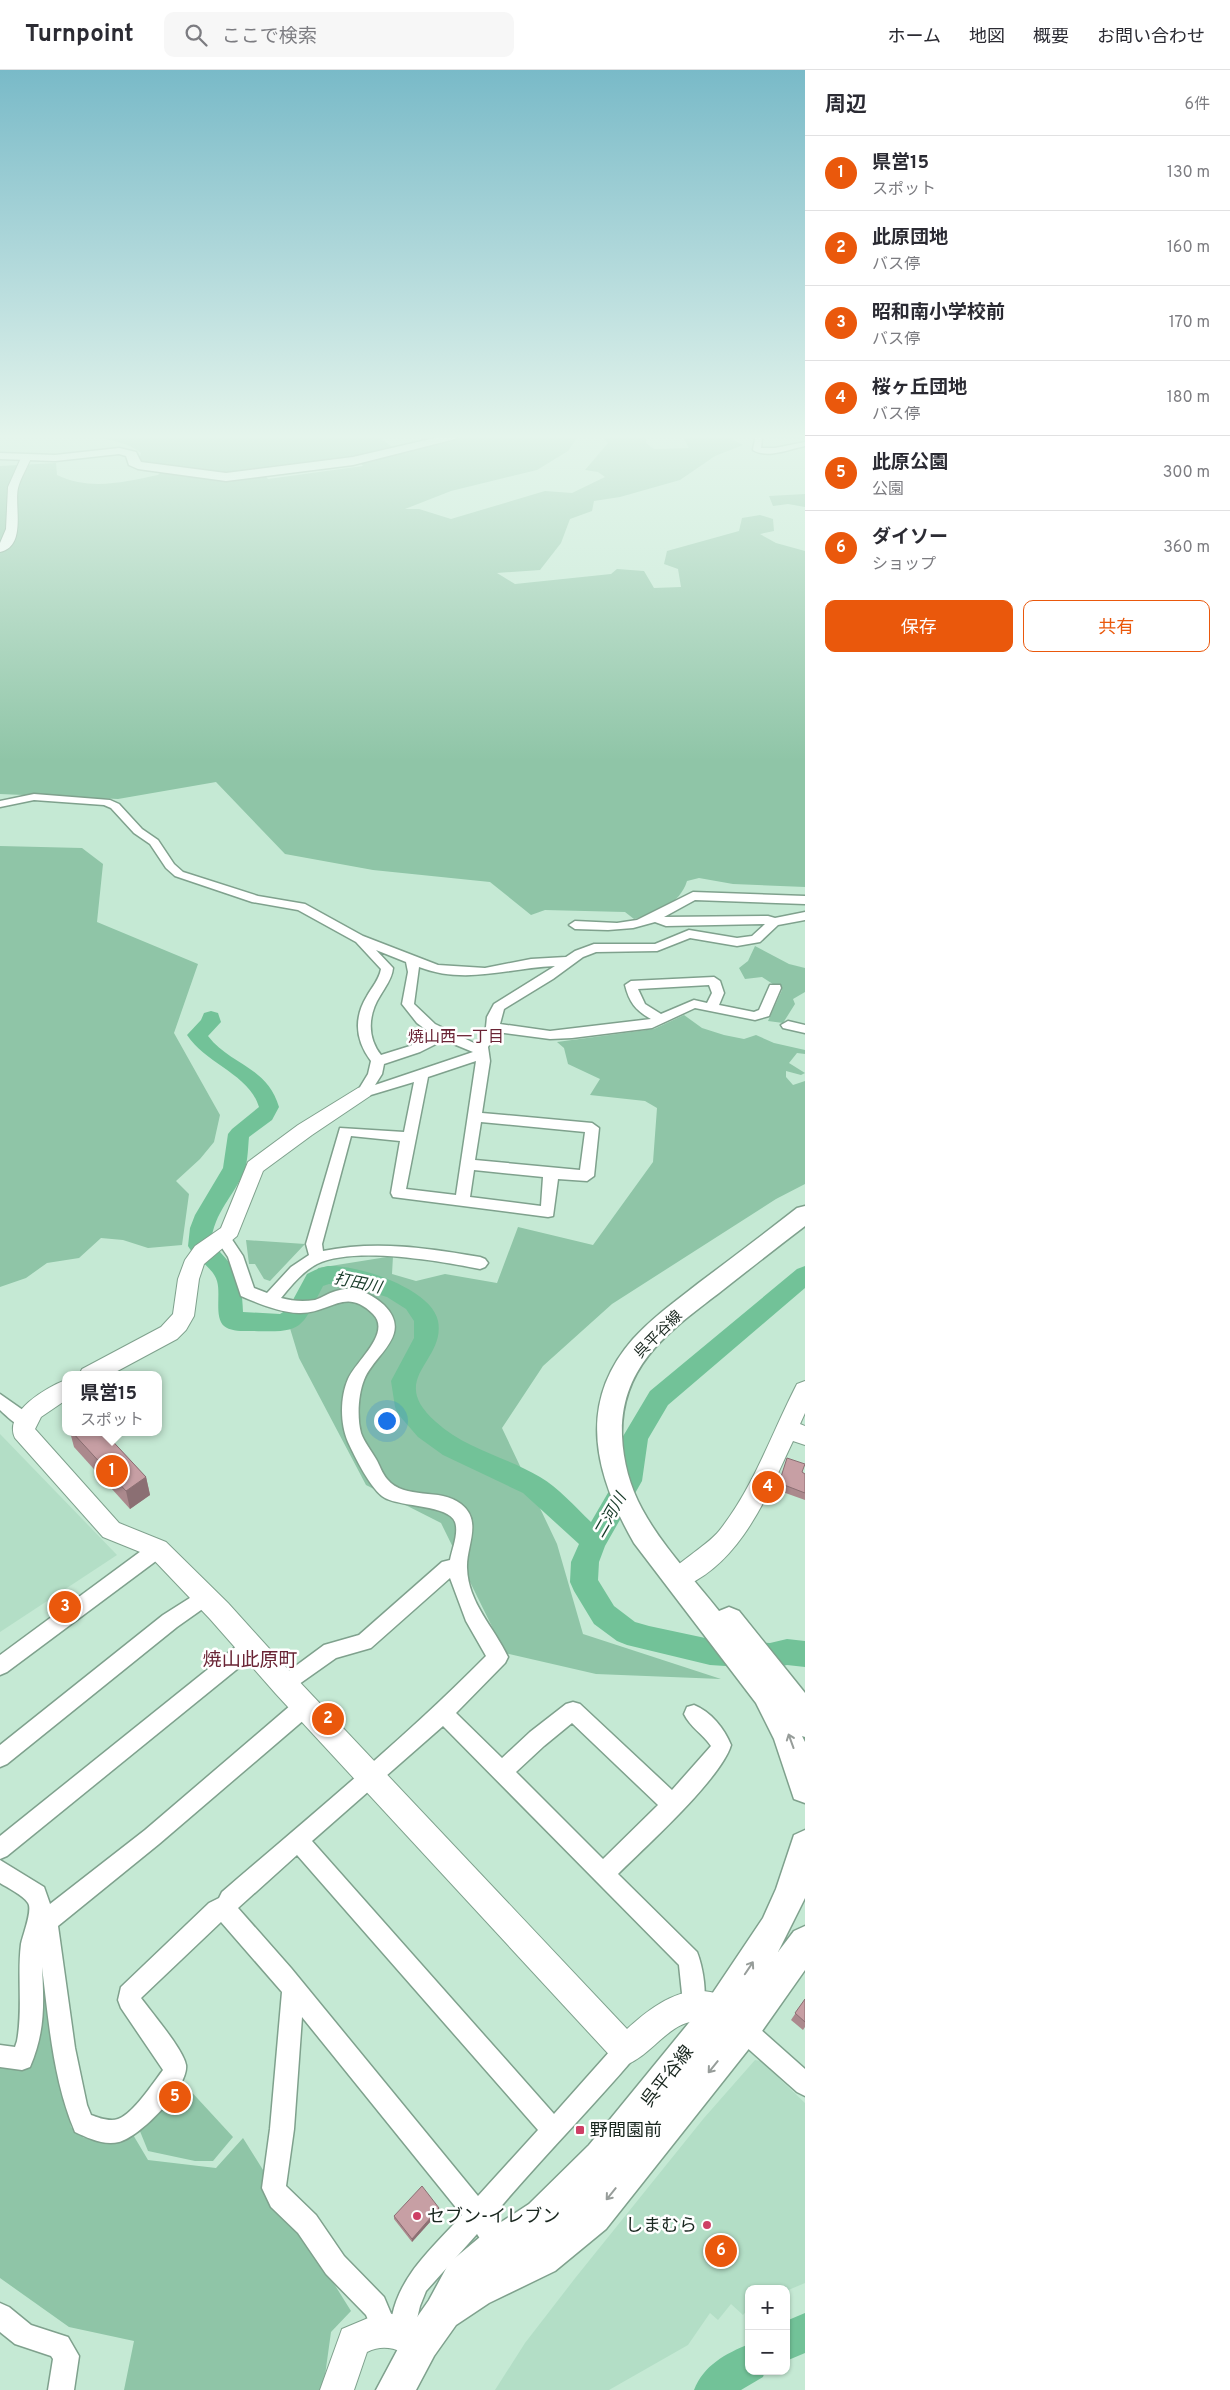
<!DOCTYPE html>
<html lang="ja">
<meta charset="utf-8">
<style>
:root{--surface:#fff;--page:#f7f7f7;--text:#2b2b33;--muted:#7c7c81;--line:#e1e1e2;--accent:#ea580c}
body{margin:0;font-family:Overpass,"Noto Sans JP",sans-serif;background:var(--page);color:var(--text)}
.controls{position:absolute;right:15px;bottom:15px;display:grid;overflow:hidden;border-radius:10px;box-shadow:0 1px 4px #0004}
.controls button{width:45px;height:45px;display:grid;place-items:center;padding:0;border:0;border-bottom:1px solid var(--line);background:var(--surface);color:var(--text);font:25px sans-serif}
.you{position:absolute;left:386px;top:1350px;width:18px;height:18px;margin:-12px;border:4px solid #fff;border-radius:50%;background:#1a73e8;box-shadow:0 0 0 8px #1a73e833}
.badge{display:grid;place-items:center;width:32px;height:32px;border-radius:50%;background:var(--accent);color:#fff;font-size:16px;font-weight:700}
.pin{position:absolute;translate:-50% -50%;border:2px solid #fff;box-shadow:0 1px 5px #0006}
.popup{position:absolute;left:62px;top:1301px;width:100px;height:65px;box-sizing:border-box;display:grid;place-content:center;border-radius:10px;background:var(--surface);filter:drop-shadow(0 1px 4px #0005);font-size:16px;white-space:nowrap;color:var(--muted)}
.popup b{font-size:19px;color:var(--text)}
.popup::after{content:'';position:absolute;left:50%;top:100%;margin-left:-10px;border:10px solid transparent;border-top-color:var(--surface)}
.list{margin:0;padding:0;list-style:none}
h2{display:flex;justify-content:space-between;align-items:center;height:65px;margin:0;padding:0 20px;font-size:21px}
h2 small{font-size:16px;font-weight:400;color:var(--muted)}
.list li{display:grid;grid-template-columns:32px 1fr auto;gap:15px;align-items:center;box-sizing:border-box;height:75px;padding:0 20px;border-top:1px solid var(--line)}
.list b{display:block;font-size:19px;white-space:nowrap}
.list p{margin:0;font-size:16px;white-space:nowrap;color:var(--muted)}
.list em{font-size:16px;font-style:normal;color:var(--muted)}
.actions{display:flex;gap:10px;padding:15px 20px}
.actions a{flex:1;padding:11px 0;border:1px solid var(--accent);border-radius:10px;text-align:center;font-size:18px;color:var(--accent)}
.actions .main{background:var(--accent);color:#fff}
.icon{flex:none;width:28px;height:28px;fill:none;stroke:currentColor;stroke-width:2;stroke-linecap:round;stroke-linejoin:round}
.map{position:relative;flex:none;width:805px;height:2320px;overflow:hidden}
header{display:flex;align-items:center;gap:30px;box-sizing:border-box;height:70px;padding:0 25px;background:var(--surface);border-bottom:1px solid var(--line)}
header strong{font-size:24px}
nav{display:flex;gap:28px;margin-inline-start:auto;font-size:18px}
.search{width:350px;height:45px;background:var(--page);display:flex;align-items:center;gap:12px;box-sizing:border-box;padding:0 18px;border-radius:10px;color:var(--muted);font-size:19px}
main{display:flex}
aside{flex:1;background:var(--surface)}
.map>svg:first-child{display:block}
.built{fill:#b3dec6}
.green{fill:#8fc5a7}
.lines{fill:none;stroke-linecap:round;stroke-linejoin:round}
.stream{stroke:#72c298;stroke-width:2}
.river{fill:#72c298;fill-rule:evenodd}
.street-casing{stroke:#7fa18d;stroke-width:3}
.secondary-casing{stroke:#7fa18d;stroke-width:2}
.primary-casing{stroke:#7fa18d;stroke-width:3}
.street{fill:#fff;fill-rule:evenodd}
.secondary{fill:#fff;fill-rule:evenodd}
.primary{fill:#fff;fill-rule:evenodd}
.wall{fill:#ab898d}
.shaded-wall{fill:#8b6f73}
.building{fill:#c79fa4;stroke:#8b6f73}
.oneway{stroke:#979d9a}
.poi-dot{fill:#ce3f65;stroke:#fff;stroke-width:2}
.labels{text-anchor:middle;stroke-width:5;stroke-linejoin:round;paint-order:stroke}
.street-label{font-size:15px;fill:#18261e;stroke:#fff}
.neighbourhood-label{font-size:16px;fill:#6a2435;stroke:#fff}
.water-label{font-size:16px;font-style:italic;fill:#173a28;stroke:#fff}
.near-street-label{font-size:18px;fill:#18261e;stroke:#fff}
.near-poi-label{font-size:18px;fill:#18261e;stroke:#fff;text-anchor:start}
.near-neighbourhood-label{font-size:19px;fill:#6a2435;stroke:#fff}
</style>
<header>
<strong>Turnpoint</strong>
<div class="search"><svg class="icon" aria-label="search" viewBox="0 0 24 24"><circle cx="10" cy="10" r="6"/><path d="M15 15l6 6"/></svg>ここで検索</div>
<nav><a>ホーム</a><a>地図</a><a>概要</a><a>お問い合わせ</a></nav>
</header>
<main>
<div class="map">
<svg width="805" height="2320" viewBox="0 0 805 2320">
<rect width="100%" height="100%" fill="#c5e9d4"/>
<!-- built -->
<g class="built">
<path d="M0 1364 117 1485 0 1562Z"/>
<path d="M755 1990 761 1991 805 2033V2213L786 2221V2219H749V2238L743 2245 731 2234 718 2250 710 2243 688 2275 609 2320H495L525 2273 576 2207 704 2048Z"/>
</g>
<!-- green -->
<g class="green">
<path d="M100 367H379L395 379 347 392 213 405 144 394 139 390 141 383C130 374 113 370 99 368Z"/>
<path d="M461 367H570L576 369 568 381 537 400 451 421 405 439H419L451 449 545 421 572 423 605 407 598 402 585 400 608 373 604 369 606 367H646V373L654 379 689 378 684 369 689 367H728L743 375 715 386 680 410 620 427 594 431 592 441 570 449 561 473 540 500 497 503 515 514 611 504 617 499 644 501 654 518 681 517 678 499 664 494 667 481 739 461 742 448 760 445 773 449 774 461 760 464 776 473 805 481V817L733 814 699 808 687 811C680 834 656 844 634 849L625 842 545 840 531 845 490 812 373 800 285 784 216 712 118 729 0 724V396L56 393 57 405C91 421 123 412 158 405L162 401 185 404H264L268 409 363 396 360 392Z"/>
<path d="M805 424V437L788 434 773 436 769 426Z"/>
<path d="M0 776 82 778 103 794 97 852 198 894 174 963 220 1045 214 1072 200 1089 176 1111 189 1124 182 1175 148 1178 123 1170 101 1168 79 1188 47 1193 26 1208 0 1217Z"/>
<path d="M755 876 789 894 805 898V922L793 929 795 934 783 953 768 951 782 920 762 907 745 909 739 898 748 891Z"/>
<path d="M684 945 702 958 724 965 744 969 756 965 774 973 805 980V984L797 983 789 993 805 1003 801 1005 786 1001V1007L793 1015 805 1011V1114L776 1129 612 1234 543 1296 502 1358 557 1474 583 1564 721 1609 596 1604 505 1583 441 1453 366 1415 299 1288 289 1255 318 1198 393 1186 392 1204 416 1211 445 1204 497 1213 518 1157 593 1175 653 1092 657 1038 645 1031 590 1025 600 1009 568 994 564 978 557 972 654 959Z"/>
<path d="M246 1170 305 1174 270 1211 264 1209 255 1194H249Z"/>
<path d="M44 1862 71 2057 84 2068 118 2070 132 2063 148 2090 216 2098 243 2068 351 2241 331 2262 323 2320H124L134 2271 69 2257 0 2208V1991L24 1994Z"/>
<path d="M175 2004 233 2067 213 2091H195L148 2081 135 2049Z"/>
</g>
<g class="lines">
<!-- stream -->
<path class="stream" d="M769 367H800"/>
<!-- river -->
<g class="river">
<path d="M211 941 218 943 221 952 208 966C230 995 267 996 279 1037L272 1050 249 1067C248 1077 248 1089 245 1099 234 1127 214 1141 211 1173 235 1196 242 1208 243 1242L280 1244 288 1239 307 1204C313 1201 321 1197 328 1196 357 1194 432 1219 438 1251 446 1292 386 1308 436 1352 465 1379 507 1387 540 1407 558 1417 575 1437 591 1452L616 1409 622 1368 650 1321 797 1199 805 1196V1218L668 1335 648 1369 642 1411 605 1476 599 1492 598 1510 614 1536 635 1552 649 1556 710 1569 770 1573 787 1569 805 1571V1597L787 1595 770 1599 710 1595 627 1575 617 1571 594 1554 574 1521 570 1512 571 1492 579 1474 523 1423 443 1385 418 1367 398 1344 395 1337 391 1311 414 1268V1251L406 1239 387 1227 351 1216 329 1214 323 1216C301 1258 304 1263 254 1261 245 1261 231 1262 224 1256 214 1247 221 1224 217 1211 213 1197 195 1189 188 1176L190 1158 195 1145 223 1098 228 1064 232 1059 259 1037C249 1004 206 994 187 965L201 950 204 943Z"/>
<path d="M805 2243V2283L786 2291V2251Z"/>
<path d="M749 2274V2301H765L763 2307 741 2320H694C704 2295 725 2284 749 2274Z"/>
</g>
<defs>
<g id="street">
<path d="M753 367H762L761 378H775L805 372V376C790 379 767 389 753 380L755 369Z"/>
<path d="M34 724 110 730 119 734 142 759 158 770 174 794 183 802 258 826 305 834 363 866 438 895 485 898 531 889 566 887 575 881 594 874H655L689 860 737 868 752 866 765 854 666 856 655 852 633 858 608 860 575 859 569 855 575 851 617 853 637 850 693 822 805 826V834L695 830 664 847 768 846 775 848 805 842V850L778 855 760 872 737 876 690 868 657 881 596 882 583 887 553 909 504 939 500 954 550 961 651 949C636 941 629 932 625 915L631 911 714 907 720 911 724 923 719 935 754 942 759 940 770 915H780L781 918 769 946 755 950 695 938 652 958 572 968 550 969 497 962 488 977 490 991 482 1043 592 1053 599 1058 594 1106 587 1111 558 1109 553 1146 548 1147 393 1127 391 1123 400 1071 351 1066 322 1174 323 1181C376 1170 428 1178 480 1187L485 1189 488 1193 485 1197 480 1199C440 1191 354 1176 317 1194 302 1202 291 1216 281 1228 292 1231 303 1232 315 1230 322 1228 328 1223 336 1221 353 1215 371 1223 384 1235 414 1265 373 1285 364 1310 358 1325 357 1348 361 1363 364 1372 371 1380 376 1389 380 1396 382 1403 387 1409 405 1431 440 1417 461 1434 483 1451 466 1476 467 1498 468 1533 494 1557 508 1587L505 1593 456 1643 502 1688 530 1662 566 1634 573 1632 580 1634 672 1720 711 1676C703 1664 690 1657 684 1644L687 1637 694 1635C711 1642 724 1658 731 1675 721 1709 645 1777 618 1804L697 1882C703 1897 708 1926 702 1941L694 1944 686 1941 683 1933 679 1895 443 1656 312 1771 554 2044 618 1972 626 1969 634 1972 637 1980 634 1988C588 2042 538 2092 493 2146L511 2175 508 2184 499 2187 490 2184 477 2164 426 2221 420 2236 412 2270 403 2274 393 2268 385 2272 376 2268 366 2245 326 2204 298 2163 271 2137 262 2118 270 2059 282 1922 221 1852 141 1928C152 1943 183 1979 186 1995 189 2017 140 2067 119 2072 104 2076 88 2068 75 2062 53 2010 49 1953 42 1897 44 1935 45 1962 30 1997L22 2000 0 1997V1975L15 1977 17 1971C23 1939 17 1906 21 1874 23 1864 33 1840 28 1833 23 1825 8 1818 0 1813V1790L44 1817 50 1834 145 1760 298 1629 305 1627 312 1629 315 1636 312 1643 159 1774 58 1856 75 1978 87 2035 91 2045C99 2048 110 2052 118 2049 133 2044 153 2013 163 2000L121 1938 118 1930 121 1917 209 1833 219 1828 222 1822C311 1745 403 1670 486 1586L466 1551 450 1508 371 1578 336 1588 285 1624 278 1621 275 1615 278 1609 324 1575 359 1565 442 1492 450 1490C452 1479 459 1463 455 1452 449 1435 401 1437 385 1428 371 1420 355 1387 348 1372 340 1354 340 1327 348 1309 356 1291 392 1263 373 1244 345 1216 330 1244 299 1243 279 1242 260 1234 241 1226L228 1187 216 1169 219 1165H229L243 1186 254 1218 267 1223 291 1197 309 1185 306 1174 340 1058 404 1062 414 1012 364 1027 357 1022 368 1004 371 991C356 971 353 949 367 926 372 917 379 910 381 899L356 872 298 840 252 832 175 806 166 798 150 774 134 763 111 738 104 735 34 730 0 737V731ZM376 880 406 892 408 902 402 934 417 953 433 965 410 976 381 985C367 967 368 945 380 926 385 917 392 909 393 898ZM555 896 494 934 487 947 486 957 476 974 435 954 414 934 419 897C465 915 509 898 555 896ZM709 915 712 923 707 933 694 930 661 944 645 934 638 919ZM444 970 473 982 375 1015 382 1004 384 994 420 982ZM476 991 456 1125 406 1119 428 1007ZM481 1052 585 1062 580 1100 475 1090ZM474 1100 543 1107 541 1136 470 1127ZM572 1653 658 1735 603 1789 516 1702 544 1676ZM297 1785 538 2060 478 2126 291 1898 238 1838ZM302 1947 462 2145C434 2177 401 2203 392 2246L384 2227 344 2186 316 2145 286 2116 294 2059Z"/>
<path d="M788 951 805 955V963L783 958 781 955Z"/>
<path d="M0 1324 30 1345 32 1350 30 1355C18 1359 9 1348 0 1340Z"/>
<path d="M158 1471 164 1473 167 1479 164 1485 7 1602 0 1605V1585L152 1473Z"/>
<path d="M204 1519 211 1521 213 1527 211 1533 177 1557 7 1694 0 1697V1675L163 1545Z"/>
<path d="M250 1568 257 1571 259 1577 257 1583 7 1786 0 1789V1766L243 1571Z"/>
<path d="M743 1948 751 1951 805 1999V2026L797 2022 735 1967 732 1959 735 1951Z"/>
<path d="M0 2233 9 2237 31 2255 68 2267 79 2286 74 2320H48L53 2289 51 2286 15 2274 0 2262Z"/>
</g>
<g id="secondary">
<path d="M26 385 31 388C27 398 21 407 18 418 14 436 27 476 0 482V473L6 459 8 417 21 388Z"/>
<path d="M364 1016 370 1018 373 1022 370 1026 312 1065 263 1101 237 1166 204 1194 199 1209 194 1246 186 1260 177 1269 110 1305H79L82 1299 161 1257 173 1244 178 1209 185 1190 195 1176 221 1158 248 1092 298 1055 358 1018Z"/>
<path d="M66 1310V1330L41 1347 35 1359 119 1453 166 1472 228 1533 294 1606 627 1959C652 1936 685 1911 721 1925 733 1930 738 1933 743 1945L739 1956 728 1960C722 1957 716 1953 710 1952 673 1943 656 1983 626 1995L615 1991 276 1624 210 1549 150 1486 103 1467 15 1368C3 1343 46 1317 66 1310Z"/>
<path d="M805 1311V1343L800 1354 805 1356V1375L793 1371C767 1426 740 1496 678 1519L669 1516 666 1508C672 1495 706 1477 719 1461 754 1417 772 1362 797 1314Z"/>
<path d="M388 2243 404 2247 433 2261 438 2273 433 2285 421 2290C401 2282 388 2272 367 2282L354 2320H320L342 2259 373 2246Z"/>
</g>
<g id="primary">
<path d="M439 367H457L455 369 353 395 226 411 138 399 129 395 126 386 119 384 55 391 0 389V383L55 385 119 378 136 382 141 392 226 403 353 387Z"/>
<path d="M805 1136V1156C776 1178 747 1201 719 1223 668 1262 620 1296 622 1366 623 1391 630 1417 642 1439 662 1476 693 1508 719 1541L729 1537 739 1541 805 1623V1667L802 1666 805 1672V1733L794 1729 774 1669 756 1633 634 1473C595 1405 576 1334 633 1269 653 1247 677 1230 700 1212 732 1188 765 1163 797 1138Z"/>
<path d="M805 1760V1828L778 1882 794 1861 805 1856V1900L755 1971 606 2159 555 2201 489 2233 456 2255 434 2286 416 2320H376L408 2260 429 2230 449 2193 486 2162 529 2134 589 2075 710 1927 763 1848 776 1819 794 1765Z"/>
</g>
</defs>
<!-- street casing -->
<use href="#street" class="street-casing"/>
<!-- secondary casing -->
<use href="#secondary" class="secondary-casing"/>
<!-- primary casing -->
<use href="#primary" class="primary-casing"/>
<!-- street -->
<use href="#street" class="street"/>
<!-- secondary -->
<use href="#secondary" class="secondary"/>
<!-- primary -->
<use href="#primary" class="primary"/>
</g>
<!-- wall -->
<g class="wall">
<path d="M70 1362H104L146 1407 150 1425 130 1439 74 1377Z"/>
<path d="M787 1388 802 1402 805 1404V1430L777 1420Z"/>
<path d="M805 1929V1957L803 1960 791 1950Z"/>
<path d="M439 2138V2142L412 2172 394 2149V2146Z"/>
</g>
<!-- shaded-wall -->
<g class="shaded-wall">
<path d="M146 1407 150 1425 130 1439 126 1421Z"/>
<path d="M439 2138V2142L412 2172V2169Z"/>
</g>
<!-- building -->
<g class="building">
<path d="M72 1362H104L146 1407 126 1421Z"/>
<path d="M787 1388 805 1394 802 1402 805 1404V1423L779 1413Z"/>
<path d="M805 1929V1952L795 1943Z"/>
<path d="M422 2116 439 2138 412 2169 394 2146Z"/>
</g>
<!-- one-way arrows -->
<defs><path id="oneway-shaft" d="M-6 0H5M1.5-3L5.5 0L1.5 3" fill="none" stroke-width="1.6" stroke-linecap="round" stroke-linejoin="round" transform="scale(1.25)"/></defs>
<g class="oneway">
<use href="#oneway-shaft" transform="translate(791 1671) rotate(-110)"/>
<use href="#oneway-shaft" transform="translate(749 1898) rotate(-56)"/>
<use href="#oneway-shaft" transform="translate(713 1997) rotate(129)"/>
<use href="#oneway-shaft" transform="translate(611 2124) rotate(129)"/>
</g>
<!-- sky -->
<linearGradient id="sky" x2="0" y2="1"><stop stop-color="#79bac8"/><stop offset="0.53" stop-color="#e5f5ec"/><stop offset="1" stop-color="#e5f5ec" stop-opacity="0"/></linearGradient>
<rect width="805" height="691" fill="url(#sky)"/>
<!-- markers -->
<g class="poi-dot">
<rect x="575" y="2055" width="10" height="10" rx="2.5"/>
<circle cx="417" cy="2146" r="5"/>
<circle cx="707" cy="2155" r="5"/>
</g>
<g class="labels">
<!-- street labels -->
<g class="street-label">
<text transform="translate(658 1264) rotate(-45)" y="5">呉平谷線</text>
</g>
<!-- neighbourhood labels -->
<g class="neighbourhood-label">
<text x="456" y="972">焼山西一丁目</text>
</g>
<!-- water labels -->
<g class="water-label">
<text transform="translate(358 1212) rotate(12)" y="6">打田川</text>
<text transform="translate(609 1445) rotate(-60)" y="6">二河川</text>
</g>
<!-- near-street labels -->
<g class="near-street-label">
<text transform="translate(667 2006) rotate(-52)" y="6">呉平谷線</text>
</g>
<!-- near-poi labels -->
<g class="near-poi-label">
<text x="590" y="2066">野間園前</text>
<text x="427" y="2152">セブン-イレブン</text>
<text x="697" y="2161" text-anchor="end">しまむら</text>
</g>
<!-- near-neighbourhood labels -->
<g class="near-neighbourhood-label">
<text x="250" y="1596">焼山此原町</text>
</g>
</g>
</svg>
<div class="controls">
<button>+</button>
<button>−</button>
</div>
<div class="you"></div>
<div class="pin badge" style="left:112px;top:1401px">1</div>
<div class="popup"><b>県営15</b>スポット</div>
<div class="pin badge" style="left:328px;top:1649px">2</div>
<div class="pin badge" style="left:65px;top:1537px">3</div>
<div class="pin badge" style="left:768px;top:1417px">4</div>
<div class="pin badge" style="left:175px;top:2027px">5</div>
<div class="pin badge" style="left:721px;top:2181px">6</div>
</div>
<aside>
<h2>周辺<small>6件</small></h2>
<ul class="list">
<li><span class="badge">1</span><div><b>県営15</b><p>スポット</p></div><em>130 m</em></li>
<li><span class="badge">2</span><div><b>此原団地</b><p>バス停</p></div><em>160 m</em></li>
<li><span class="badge">3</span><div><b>昭和南小学校前</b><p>バス停</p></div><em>170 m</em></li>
<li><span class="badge">4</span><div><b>桜ヶ丘団地</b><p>バス停</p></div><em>180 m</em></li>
<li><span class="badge">5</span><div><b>此原公園</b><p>公園</p></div><em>300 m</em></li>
<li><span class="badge">6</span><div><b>ダイソー</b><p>ショップ</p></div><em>360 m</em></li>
</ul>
<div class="actions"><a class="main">保存</a><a>共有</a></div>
</aside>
</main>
